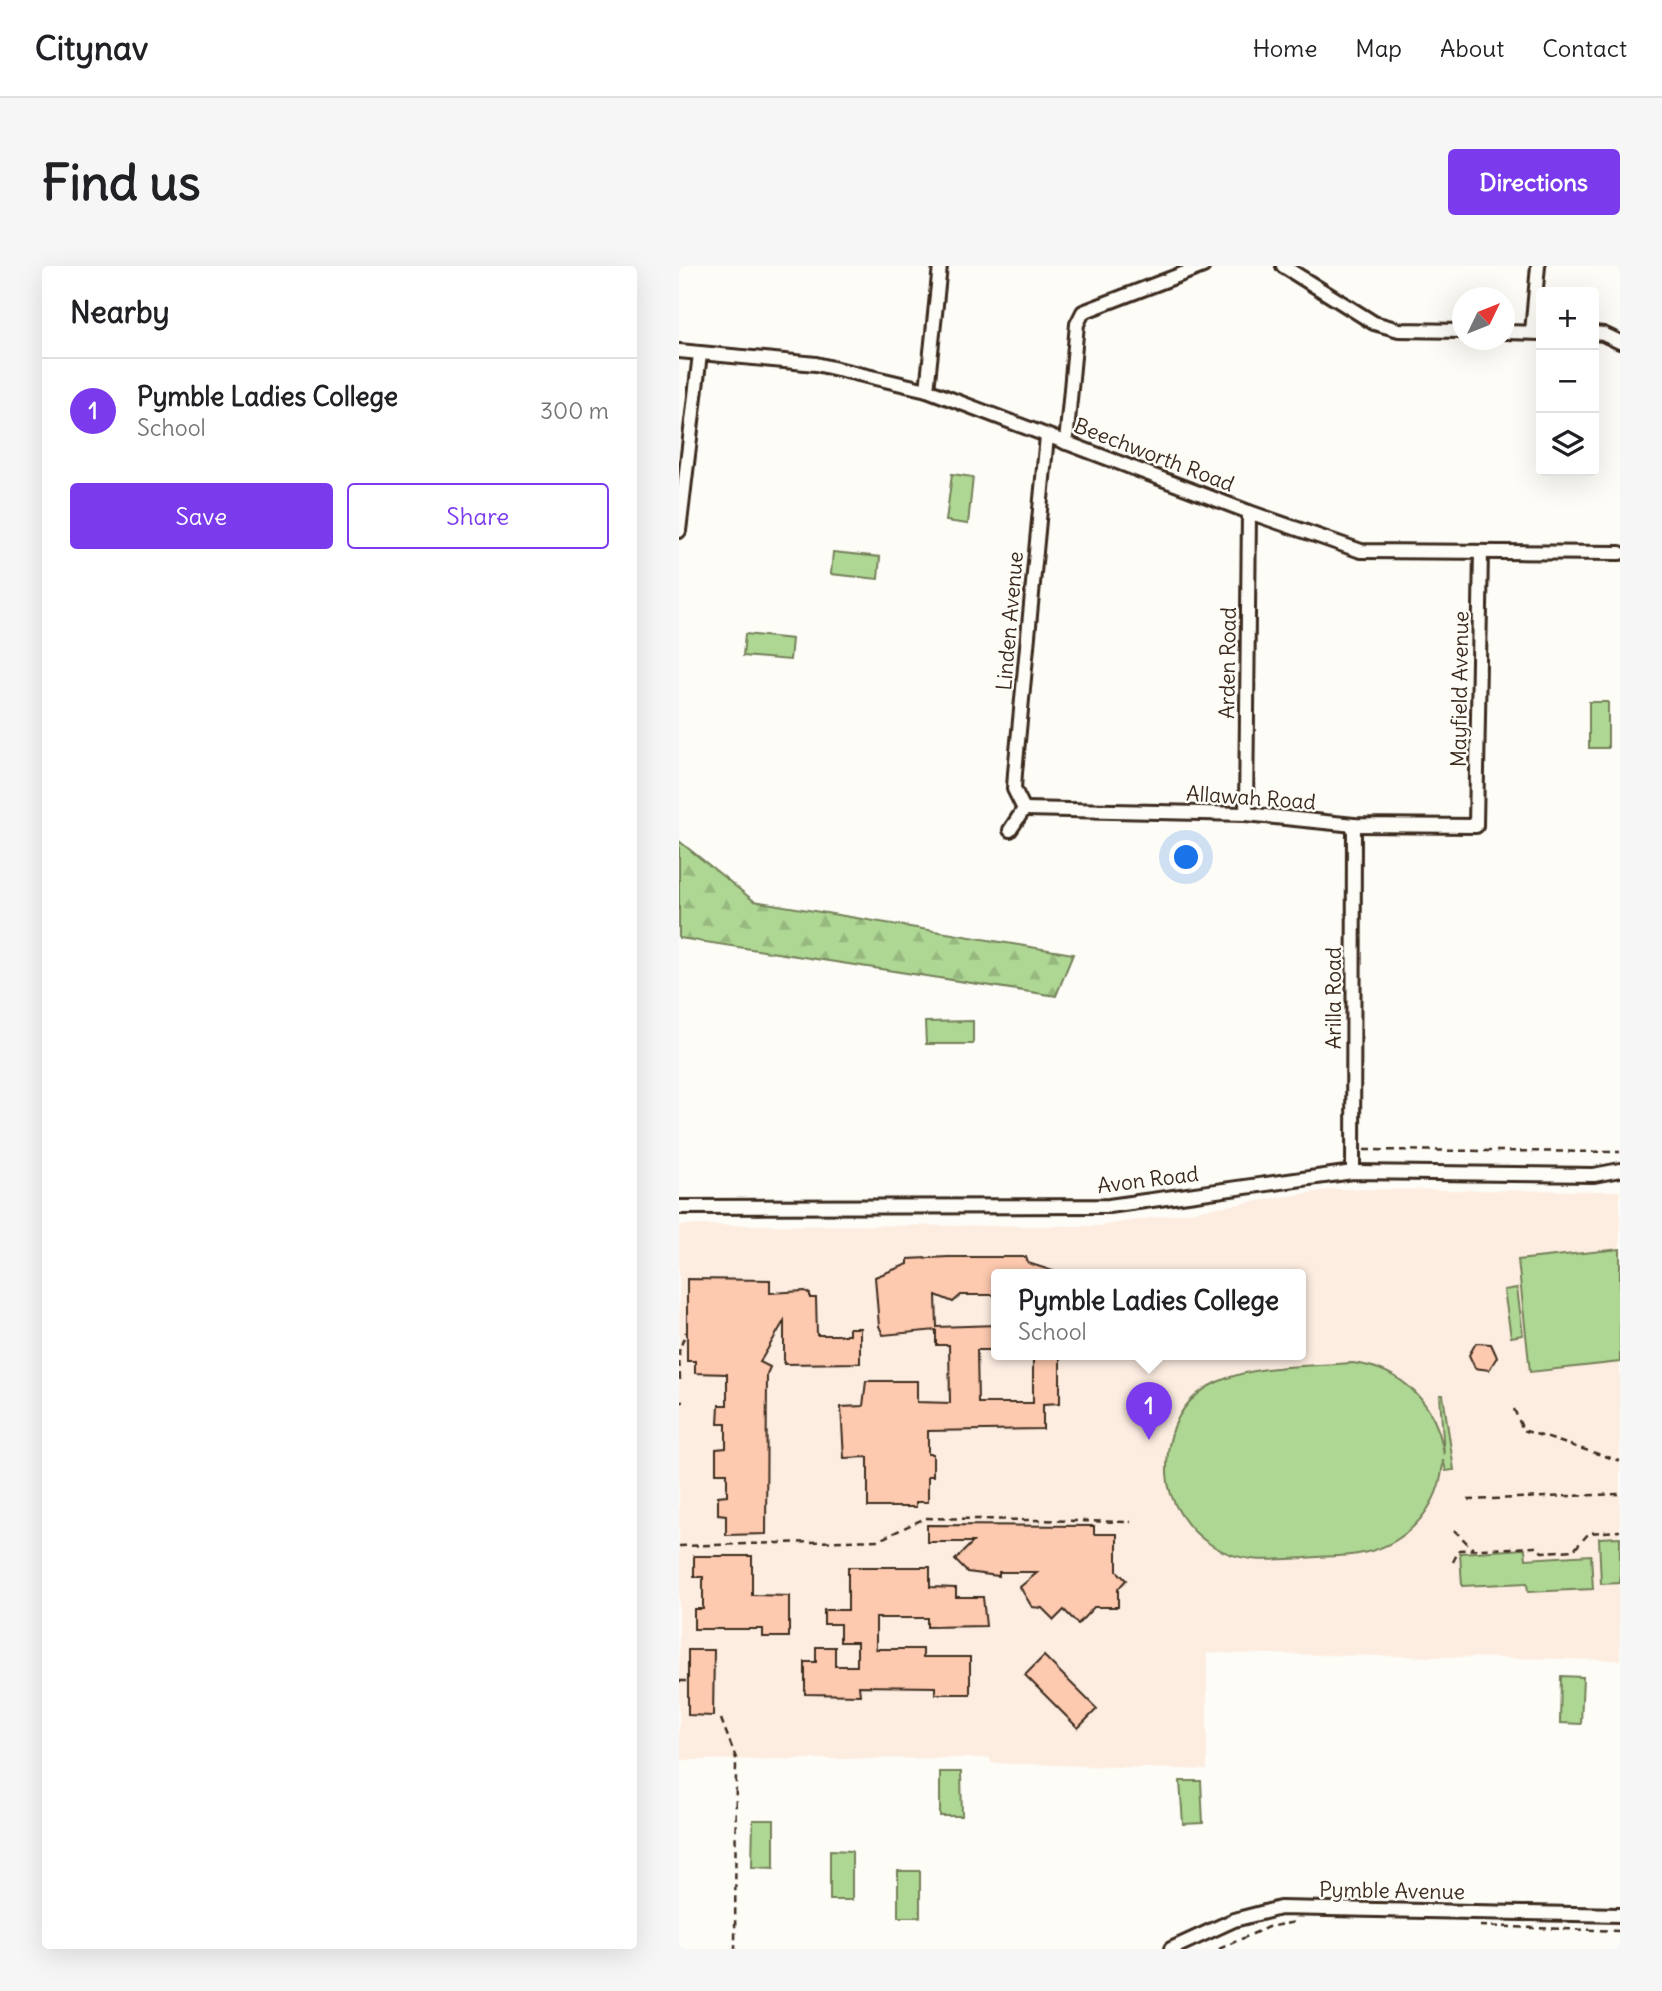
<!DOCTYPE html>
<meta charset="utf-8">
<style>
:root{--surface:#fff;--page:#f6f6f6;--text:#202124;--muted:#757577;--line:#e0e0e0;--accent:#7c3aed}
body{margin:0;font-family:Delius,sans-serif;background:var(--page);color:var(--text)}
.controls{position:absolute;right:21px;top:21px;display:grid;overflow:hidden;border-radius:7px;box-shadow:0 7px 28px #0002}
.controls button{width:63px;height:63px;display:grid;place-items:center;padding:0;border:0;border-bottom:2px solid var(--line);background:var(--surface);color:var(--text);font:35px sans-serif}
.compass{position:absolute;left:773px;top:21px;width:63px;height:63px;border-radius:50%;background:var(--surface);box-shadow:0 7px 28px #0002;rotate:47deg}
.you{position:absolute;left:508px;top:592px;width:24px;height:24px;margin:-18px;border:5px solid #fff;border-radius:50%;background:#1a73e8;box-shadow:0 0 0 10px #1a73e833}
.badge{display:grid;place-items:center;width:46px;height:46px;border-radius:50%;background:var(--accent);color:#fff;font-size:23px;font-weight:700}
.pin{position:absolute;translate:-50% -58px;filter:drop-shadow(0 2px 4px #0008)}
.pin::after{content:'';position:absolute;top:37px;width:24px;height:21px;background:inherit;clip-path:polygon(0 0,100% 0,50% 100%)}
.popup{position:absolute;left:312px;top:1003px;width:315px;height:91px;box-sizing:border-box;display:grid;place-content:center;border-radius:7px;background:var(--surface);filter:drop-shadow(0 2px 5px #0005);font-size:23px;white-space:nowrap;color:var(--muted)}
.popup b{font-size:26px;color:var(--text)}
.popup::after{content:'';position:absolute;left:50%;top:100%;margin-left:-14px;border:14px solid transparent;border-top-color:var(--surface)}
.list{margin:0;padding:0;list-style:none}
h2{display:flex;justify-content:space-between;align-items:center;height:91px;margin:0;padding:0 28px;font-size:30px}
h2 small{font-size:23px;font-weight:400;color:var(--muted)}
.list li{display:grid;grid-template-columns:46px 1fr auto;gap:21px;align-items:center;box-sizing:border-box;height:105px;padding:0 28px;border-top:2px solid var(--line)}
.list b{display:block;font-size:26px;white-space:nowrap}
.list p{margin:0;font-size:23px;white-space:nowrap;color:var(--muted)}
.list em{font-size:23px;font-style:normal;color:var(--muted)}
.actions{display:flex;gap:14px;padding:21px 28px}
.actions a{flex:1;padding:16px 0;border:2px solid var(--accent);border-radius:7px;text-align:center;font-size:24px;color:var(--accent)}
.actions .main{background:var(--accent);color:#fff}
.icon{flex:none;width:38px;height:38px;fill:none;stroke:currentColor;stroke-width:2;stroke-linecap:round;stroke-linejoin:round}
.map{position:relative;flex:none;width:941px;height:1683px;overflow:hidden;border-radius:7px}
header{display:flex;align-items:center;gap:42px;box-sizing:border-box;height:98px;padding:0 35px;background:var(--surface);border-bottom:2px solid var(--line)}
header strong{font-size:33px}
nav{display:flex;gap:38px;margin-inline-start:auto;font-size:24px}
.intro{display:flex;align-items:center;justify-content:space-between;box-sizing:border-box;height:168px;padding:0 42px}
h1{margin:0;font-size:49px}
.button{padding:18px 32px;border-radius:7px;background:var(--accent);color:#fff;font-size:24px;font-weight:700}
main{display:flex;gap:42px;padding:0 42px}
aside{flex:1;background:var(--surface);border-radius:7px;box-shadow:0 7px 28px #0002}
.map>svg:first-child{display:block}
.built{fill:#fdede1;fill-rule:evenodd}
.forest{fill:url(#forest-firs);stroke:#748059;stroke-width:2}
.pitch{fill:#aed794;stroke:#748059;stroke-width:2}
.building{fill:#fecaaf;stroke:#3b2a1e;stroke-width:2}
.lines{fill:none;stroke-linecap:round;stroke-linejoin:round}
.minor-casing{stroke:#3b2a1e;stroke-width:18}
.path{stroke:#3b2a1e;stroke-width:2.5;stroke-dasharray:7 5;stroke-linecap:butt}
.minor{stroke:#fdfcf7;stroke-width:12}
.labels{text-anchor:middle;stroke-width:5;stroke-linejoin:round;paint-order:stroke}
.street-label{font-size:21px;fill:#3b2a1e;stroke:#fdfcf7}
</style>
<header>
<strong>Citynav</strong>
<nav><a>Home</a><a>Map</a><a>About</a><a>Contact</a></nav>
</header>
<div class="intro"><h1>Find us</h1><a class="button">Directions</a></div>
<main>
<aside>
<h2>Nearby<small></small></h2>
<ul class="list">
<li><span class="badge">1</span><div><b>Pymble Ladies College</b><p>School</p></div><em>300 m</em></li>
</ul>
<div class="actions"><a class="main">Save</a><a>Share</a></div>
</aside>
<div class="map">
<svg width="941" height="1683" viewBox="0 0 941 1683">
<defs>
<pattern id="forest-firs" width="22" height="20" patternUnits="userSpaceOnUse" patternTransform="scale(1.75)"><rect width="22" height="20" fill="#aed794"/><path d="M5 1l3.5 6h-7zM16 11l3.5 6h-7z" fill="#97b97f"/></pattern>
</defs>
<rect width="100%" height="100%" fill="#fdfcf7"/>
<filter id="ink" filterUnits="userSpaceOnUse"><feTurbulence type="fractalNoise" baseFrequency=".0143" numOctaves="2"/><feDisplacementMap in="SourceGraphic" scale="14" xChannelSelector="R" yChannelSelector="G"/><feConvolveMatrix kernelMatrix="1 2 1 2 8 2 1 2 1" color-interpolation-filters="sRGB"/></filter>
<g filter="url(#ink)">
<!-- built -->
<path class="built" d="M655 923 941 925V1394L528 1387V1504L312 1497 311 1492 0 1494V959L420 960ZM318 1008H622V1088H318Z"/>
<!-- forest -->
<path class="forest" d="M0 575 75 635 394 688 377 730 0 672Z"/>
<!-- pitch -->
<g class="pitch">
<path d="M273 208 294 211 289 258 267 255Z"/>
<path d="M154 286 201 291 199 313 152 308Z"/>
<path d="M66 368 113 373 111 394 64 390Z"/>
<rect x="910" y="436" width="19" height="46"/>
<path d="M294 755V778H247L246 756Z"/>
<path d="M941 983V1096L851 1106 839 994Z"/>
<path d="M838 1022 844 1069 832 1071 825 1024Z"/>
<path d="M674 1097C725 1103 758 1139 765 1189L761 1129H764L775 1204 767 1205 764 1194C762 1240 729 1278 684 1287 666 1291 645 1290 626 1292 593 1294 563 1298 534 1280 509 1265 489 1236 488 1207 486 1093 592 1103 674 1097Z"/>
<path d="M941 1271V1317L922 1318 920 1272Z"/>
<path d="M846 1283 847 1293 912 1289 914 1323 849 1326 848 1317 783 1320 781 1287Z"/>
<path d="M882 1410 904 1411 902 1458 881 1457Z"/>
<path d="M261 1506H282L283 1550H261Z"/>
<path d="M501 1515H522L524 1557 504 1558Z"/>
<path d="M74 1554H95V1602L73 1601Z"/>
<path d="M151 1584 173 1585V1634H151Z"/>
<rect x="219" y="1605" width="22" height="46"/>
</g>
<!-- building -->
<g class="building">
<path d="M269 991H347L349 997 383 1008H318V1029H282L274 1036 257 1029 258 1061 318 1059V1084H298L299 1137H354V1088H381V1137L364 1138V1163L249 1165V1188H254V1210H249V1236H237V1241H189V1191L165 1192 162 1141 184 1140 187 1115H238V1136L271 1137 270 1079H257V1064L204 1069 200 1060 196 1011 229 998V993Z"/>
<path d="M8 1013 91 1014V1027L126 1025 131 1028V1032H137L138 1069H170V1062H181V1097L105 1098V1055L81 1096 91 1101 88 1108 87 1268 47 1269V1249L39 1248V1230L48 1229V1207H37V1183L47 1182V1158H39L40 1139H48V1108L16 1107V1095H8Z"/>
<path d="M797 1077 812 1078 818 1091 810 1104 796 1102 790 1089Z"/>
<path d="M248 1259 415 1260V1268H438V1305L447 1314 439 1323V1341H415L399 1358 385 1344 375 1354 363 1342 353 1341 341 1321 359 1306H320V1310L288 1306 276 1294 294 1276H248Z"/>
<path d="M15 1290H73V1329L110 1330V1371H84V1363H15V1343H24V1311H15Z"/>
<path d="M169 1301H251V1321L277 1322V1331H304L307 1360 248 1361V1352H197V1383H244V1391H291V1428H256V1421L180 1420 181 1429 126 1428V1396H137V1381H156V1400H178V1376H161V1358H145V1344H169Z"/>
<path d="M9 1384H35L34 1450 9 1449Z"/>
<path d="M365 1390 418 1443 399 1462 346 1409Z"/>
</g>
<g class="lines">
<defs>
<g id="minor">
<path d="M604 0 695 57 720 64 783 65"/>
<path d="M825 66 862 67"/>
<path d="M853 66 859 0"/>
<path d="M915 67 924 68 941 76"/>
<path d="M0 85 137 98 248 124 570 246 682 285 941 287"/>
<path d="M248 124 261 0"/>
<path d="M387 177 398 58 404 46 524 0"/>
<path d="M0 265 21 88"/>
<path d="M345 543 567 548 675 559 797 560 802 286"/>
<path d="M345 543 335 523 336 507 368 170"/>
<path d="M567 548 570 246"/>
<path d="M331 564 345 543"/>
<path d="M674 906 675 559"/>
<path d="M0 941 430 940 674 906 915 909 941 904"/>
<path d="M492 1683 555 1654 601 1642 941 1649"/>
</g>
</defs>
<!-- minor casing -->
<use href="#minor" class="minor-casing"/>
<!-- path -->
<g class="path">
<path d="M685 884 941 886"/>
<path d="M1 1114 0 1085 7 1066"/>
<path d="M0 1136H4"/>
<path d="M835 1143 844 1164 941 1195"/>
<path d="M789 1234 941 1228"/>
<path d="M775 1264 795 1284"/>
<path d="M0 1280 200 1274 246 1252 452 1256"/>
<path d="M774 1296 780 1284 857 1281 863 1286 895 1284 910 1267 941 1265"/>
<path d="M0 1415H8"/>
<path d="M42 1453 57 1492 56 1683"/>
<path d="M801 1660 941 1665"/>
<path d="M540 1683 589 1661 616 1656"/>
</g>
<!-- minor -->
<use href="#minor" class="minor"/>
</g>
</g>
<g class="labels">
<!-- street labels -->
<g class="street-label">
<text transform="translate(475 189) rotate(21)" y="7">Beechworth Road</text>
<text transform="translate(331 355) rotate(-85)" y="7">Linden Avenue</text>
<text transform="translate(549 397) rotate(-89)" y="7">Arden Road</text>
<text transform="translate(781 423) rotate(-89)" y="7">Mayfield Avenue</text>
<text transform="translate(572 532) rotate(4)" y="7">Allawah Road</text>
<text transform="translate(655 732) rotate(-90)" y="7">Arilla Road</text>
<text transform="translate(469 914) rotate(-7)" y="7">Avon Road</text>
<text transform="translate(713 1625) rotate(1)" y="7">Pymble Avenue</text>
</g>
</g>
</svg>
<div class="controls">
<button>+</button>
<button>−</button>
<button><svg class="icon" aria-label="layers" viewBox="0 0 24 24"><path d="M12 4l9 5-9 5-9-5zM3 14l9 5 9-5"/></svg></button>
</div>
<svg class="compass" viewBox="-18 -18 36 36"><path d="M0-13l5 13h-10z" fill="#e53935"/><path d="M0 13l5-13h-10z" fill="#757577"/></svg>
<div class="you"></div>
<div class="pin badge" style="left:470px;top:1174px">1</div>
<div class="popup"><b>Pymble Ladies College</b>School</div>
</div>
</main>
